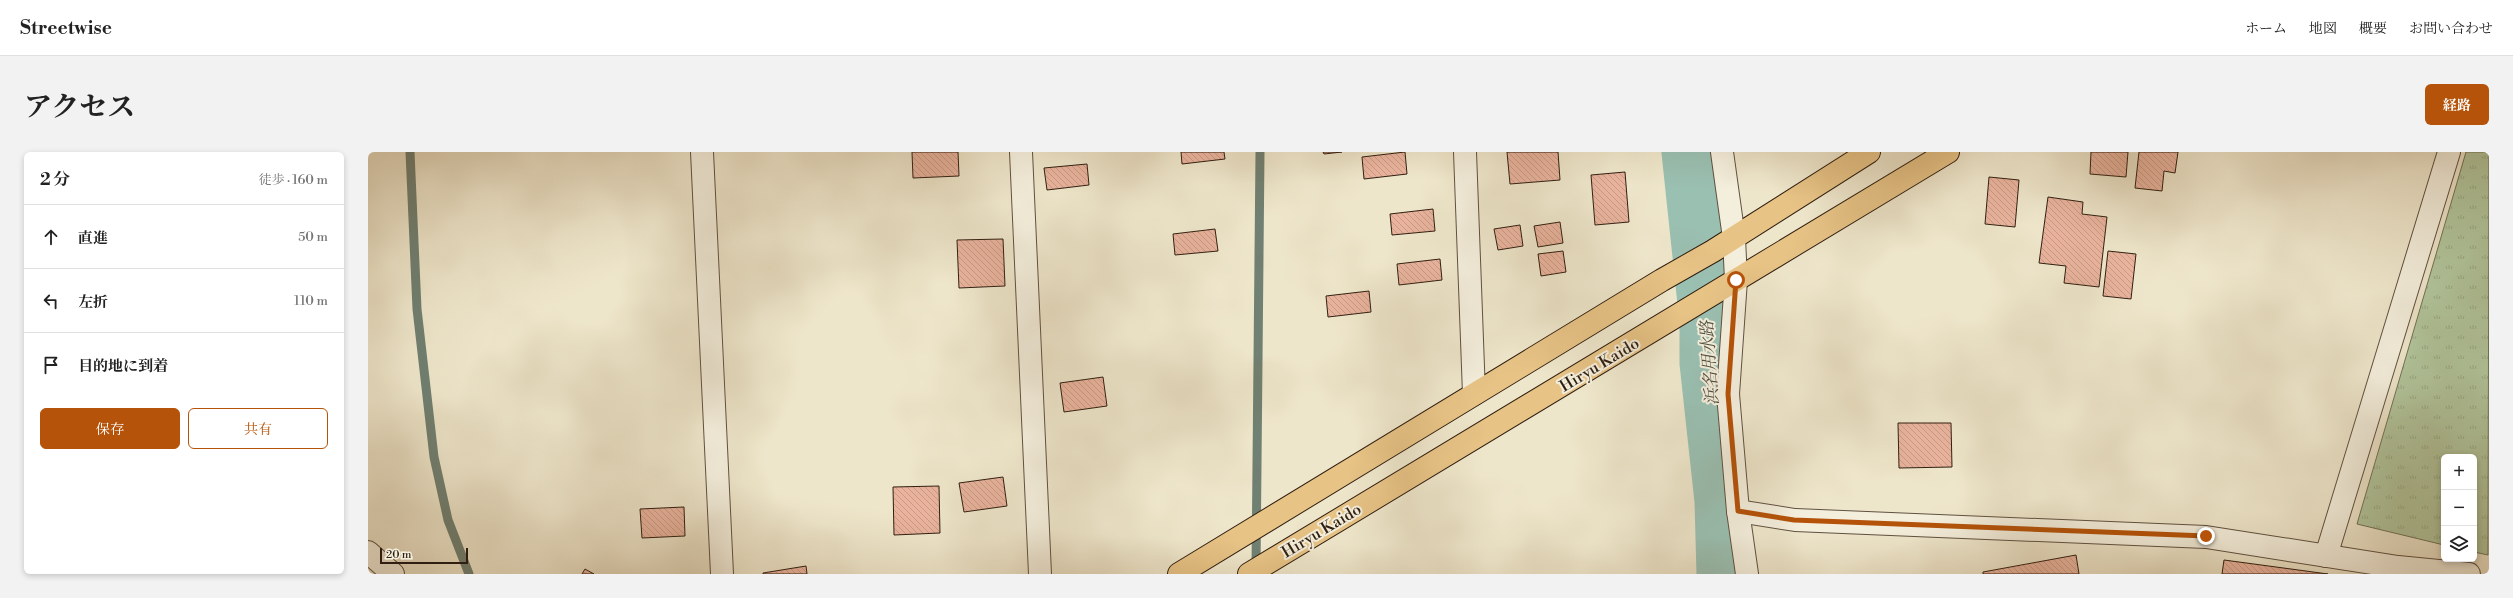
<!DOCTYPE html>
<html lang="ja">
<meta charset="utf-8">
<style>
:root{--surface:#fff;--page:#f2f2f2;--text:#222;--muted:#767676;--line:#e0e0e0;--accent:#b45309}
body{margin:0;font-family:"Libre Bodoni","Noto Serif JP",serif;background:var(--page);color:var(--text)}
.controls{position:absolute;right:12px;bottom:12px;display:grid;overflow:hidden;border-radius:6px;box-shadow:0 2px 6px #0003}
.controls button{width:36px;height:36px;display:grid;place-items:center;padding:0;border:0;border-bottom:1px solid var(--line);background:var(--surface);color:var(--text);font:20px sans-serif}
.scale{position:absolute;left:12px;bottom:10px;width:88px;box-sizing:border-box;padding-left:4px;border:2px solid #301f11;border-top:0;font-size:11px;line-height:14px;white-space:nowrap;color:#301f11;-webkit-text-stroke:3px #f4efdd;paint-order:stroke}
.stop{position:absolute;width:12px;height:12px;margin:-9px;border:3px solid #b45309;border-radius:50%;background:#fff}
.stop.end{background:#b45309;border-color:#fff;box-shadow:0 1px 4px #0008}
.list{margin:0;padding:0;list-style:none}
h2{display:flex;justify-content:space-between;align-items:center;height:52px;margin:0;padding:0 16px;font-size:17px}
h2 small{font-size:13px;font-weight:400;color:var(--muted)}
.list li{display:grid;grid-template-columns:26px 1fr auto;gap:12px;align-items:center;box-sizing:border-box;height:64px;padding:0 16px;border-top:1px solid var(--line)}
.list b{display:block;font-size:15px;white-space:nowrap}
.list em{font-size:13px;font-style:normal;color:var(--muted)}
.actions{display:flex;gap:8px;padding:12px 16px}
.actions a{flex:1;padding:9px 0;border:1px solid var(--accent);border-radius:6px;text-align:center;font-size:14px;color:var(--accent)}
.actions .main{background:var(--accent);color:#fff}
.icon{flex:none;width:22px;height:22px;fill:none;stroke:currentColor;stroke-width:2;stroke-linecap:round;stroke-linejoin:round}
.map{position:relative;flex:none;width:2121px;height:422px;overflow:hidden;border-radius:6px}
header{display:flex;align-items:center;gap:24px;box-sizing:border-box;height:56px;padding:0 20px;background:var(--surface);border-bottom:1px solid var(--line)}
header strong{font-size:19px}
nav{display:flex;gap:22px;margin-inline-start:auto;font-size:14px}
.intro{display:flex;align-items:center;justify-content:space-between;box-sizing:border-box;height:96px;padding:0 24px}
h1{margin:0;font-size:28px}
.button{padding:10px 18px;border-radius:6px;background:var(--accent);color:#fff;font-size:14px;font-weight:700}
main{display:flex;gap:24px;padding:0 24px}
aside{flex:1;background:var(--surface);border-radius:6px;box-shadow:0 2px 6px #0003}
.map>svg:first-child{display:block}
.grass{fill:url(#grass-tufts);stroke:#717257}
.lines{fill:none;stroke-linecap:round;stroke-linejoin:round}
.stream{stroke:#708072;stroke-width:9}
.river{stroke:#9ac0b2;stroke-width:53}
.building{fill:url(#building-back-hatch);stroke:#301f11}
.minor-casing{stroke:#605140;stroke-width:24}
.tertiary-casing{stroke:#605140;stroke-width:24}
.trunk-casing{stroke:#301f11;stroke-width:24}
.minor{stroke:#f4efdd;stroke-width:22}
.tertiary{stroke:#f4efdd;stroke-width:22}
.trunk{stroke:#e7c386;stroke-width:22}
.route{stroke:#b45309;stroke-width:5}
.labels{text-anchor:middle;stroke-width:4;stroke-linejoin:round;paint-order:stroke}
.street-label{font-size:16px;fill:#301f11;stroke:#f4efdd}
.water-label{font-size:17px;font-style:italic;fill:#504f41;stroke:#f4efdd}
</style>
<header>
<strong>Streetwise</strong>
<nav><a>ホーム</a><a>地図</a><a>概要</a><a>お問い合わせ</a></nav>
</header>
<div class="intro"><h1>アクセス</h1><a class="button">経路</a></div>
<main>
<aside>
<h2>2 分<small>徒歩 · 160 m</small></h2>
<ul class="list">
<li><svg class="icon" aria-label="ahead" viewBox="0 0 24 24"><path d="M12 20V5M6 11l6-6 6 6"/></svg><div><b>直進</b></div><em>50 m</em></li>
<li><svg class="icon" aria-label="left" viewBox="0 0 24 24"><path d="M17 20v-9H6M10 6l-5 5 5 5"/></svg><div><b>左折</b></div><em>110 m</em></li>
<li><svg class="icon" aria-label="arrive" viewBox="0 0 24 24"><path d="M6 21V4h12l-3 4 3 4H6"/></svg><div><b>目的地に到着</b></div></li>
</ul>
<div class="actions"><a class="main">保存</a><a>共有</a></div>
</aside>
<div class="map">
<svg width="2121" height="422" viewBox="0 0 2121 422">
<defs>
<pattern id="grass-tufts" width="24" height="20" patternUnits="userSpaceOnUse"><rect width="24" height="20" fill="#b2c69d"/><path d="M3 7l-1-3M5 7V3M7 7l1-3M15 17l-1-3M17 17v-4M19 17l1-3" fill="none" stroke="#99aa86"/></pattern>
<pattern id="building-back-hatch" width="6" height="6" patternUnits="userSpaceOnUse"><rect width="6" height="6" fill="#e9b39d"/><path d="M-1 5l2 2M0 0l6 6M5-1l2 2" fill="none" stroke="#c89a86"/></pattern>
</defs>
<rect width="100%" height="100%" fill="#eee6cb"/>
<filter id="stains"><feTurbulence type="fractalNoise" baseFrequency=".005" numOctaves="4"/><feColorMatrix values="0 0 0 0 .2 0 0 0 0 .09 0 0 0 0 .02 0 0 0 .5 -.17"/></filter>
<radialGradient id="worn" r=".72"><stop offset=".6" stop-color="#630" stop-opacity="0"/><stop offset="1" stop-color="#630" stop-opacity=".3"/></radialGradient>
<!-- grass -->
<path class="grass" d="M2098 0H2121L2120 403 2106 400V305H2076V393L1989 372Z"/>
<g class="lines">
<!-- stream -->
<g class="stream">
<path d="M42 0 49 157 66 305 80 368 101 422"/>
<path d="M888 417 892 0"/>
</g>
<!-- river -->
<path class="river" d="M1320 0 1338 170V211L1353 349 1355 422"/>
</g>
<!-- building -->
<g class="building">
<path d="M544 0H590L591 24 545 26Z"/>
<path d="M813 0H856L857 7 814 12Z"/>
<path d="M955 0H974L956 2Z"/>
<path d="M1037 0 1039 22 996 27 994 5Z"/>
<path d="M1139 0H1190L1192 28 1142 32Z"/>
<path d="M1723 0H1760L1758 25 1722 22Z"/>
<path d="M1771 0H1810L1807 21 1796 19 1794 39 1767 36Z"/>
<path d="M719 12 721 33 679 38 676 16Z"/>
<path d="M1257 20 1261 70 1227 73 1223 23Z"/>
<path d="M1621 25 1651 28 1647 75 1617 72Z"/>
<path d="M1680 45 1715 50 1714 62 1739 65 1731 135 1696 131 1698 114 1671 111Z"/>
<path d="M1065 57 1067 79 1024 83 1022 62Z"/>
<path d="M1192 70 1195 91 1170 95 1166 74Z"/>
<path d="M1152 73 1155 94 1130 98 1126 77Z"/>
<path d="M847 77 850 99 807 103 805 82Z"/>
<path d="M635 87 637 134 591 136 589 88Z"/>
<path d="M1195 99 1198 120 1173 124 1170 102Z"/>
<path d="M1740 99 1768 102 1763 147 1735 144Z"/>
<path d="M1072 107 1074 128 1031 133 1029 112Z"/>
<path d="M1001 139 1003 160 960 165 958 144Z"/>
<path d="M735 225 739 254 696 260 692 231Z"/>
<path d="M1530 271H1583L1584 315 1531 316Z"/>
<path d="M635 325 639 354 596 360 591 331Z"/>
<path d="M571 334 572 381 526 383 525 335Z"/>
<path d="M316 355 317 384 274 386 272 357Z"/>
<path d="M1708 403 1711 422H1615V420Z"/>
<path d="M1856 408 1960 422H1854Z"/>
<path d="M438 414 439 422H395V421Z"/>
<path d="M217 417 226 422H214Z"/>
</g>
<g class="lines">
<defs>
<g id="minor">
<path d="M334 0 354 422"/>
<path d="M653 0 672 422"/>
<path d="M1097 0 1106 242"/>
<path d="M1354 0 1366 86"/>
<path d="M1370 359 1427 368 1838 385 2030 415 2101 422"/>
<path d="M0 400 25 422"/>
<path d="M1958 404 2081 0"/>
</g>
<path id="tertiary" d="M1366 86 1368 128 1360 242 1370 359 1379 422"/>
<g id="trunk">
<path d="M811 422 1294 128 1345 99 1501 0"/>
<path d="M881 422 1580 0"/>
</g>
</defs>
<!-- minor casing -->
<use href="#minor" class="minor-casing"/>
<!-- tertiary casing -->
<use href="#tertiary" class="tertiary-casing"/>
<!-- trunk casing -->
<use href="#trunk" class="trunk-casing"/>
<!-- minor -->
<use href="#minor" class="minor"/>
<!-- tertiary -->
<use href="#tertiary" class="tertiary"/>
<!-- trunk -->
<use href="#trunk" class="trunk"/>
</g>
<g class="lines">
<!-- route -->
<path class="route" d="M1368 128 1360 242 1370 359 1426 368 1838 384"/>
</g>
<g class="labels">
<!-- street labels -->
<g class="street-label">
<text transform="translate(1231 212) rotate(-31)" y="6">Hiryu Kaido</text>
<text transform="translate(953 378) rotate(-31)" y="6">Hiryu Kaido</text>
</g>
<!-- water labels -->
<g class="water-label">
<text transform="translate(1341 211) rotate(-94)" y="6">浜名用水路</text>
</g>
</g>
<rect width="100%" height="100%" filter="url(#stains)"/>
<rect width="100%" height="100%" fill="url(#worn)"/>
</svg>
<div class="controls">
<button>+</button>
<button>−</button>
<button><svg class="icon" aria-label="layers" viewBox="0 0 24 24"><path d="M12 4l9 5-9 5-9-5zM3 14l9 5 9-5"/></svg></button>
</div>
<div class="scale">20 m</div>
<div class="stop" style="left:1368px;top:128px"></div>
<div class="stop end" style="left:1838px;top:384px"></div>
</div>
</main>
